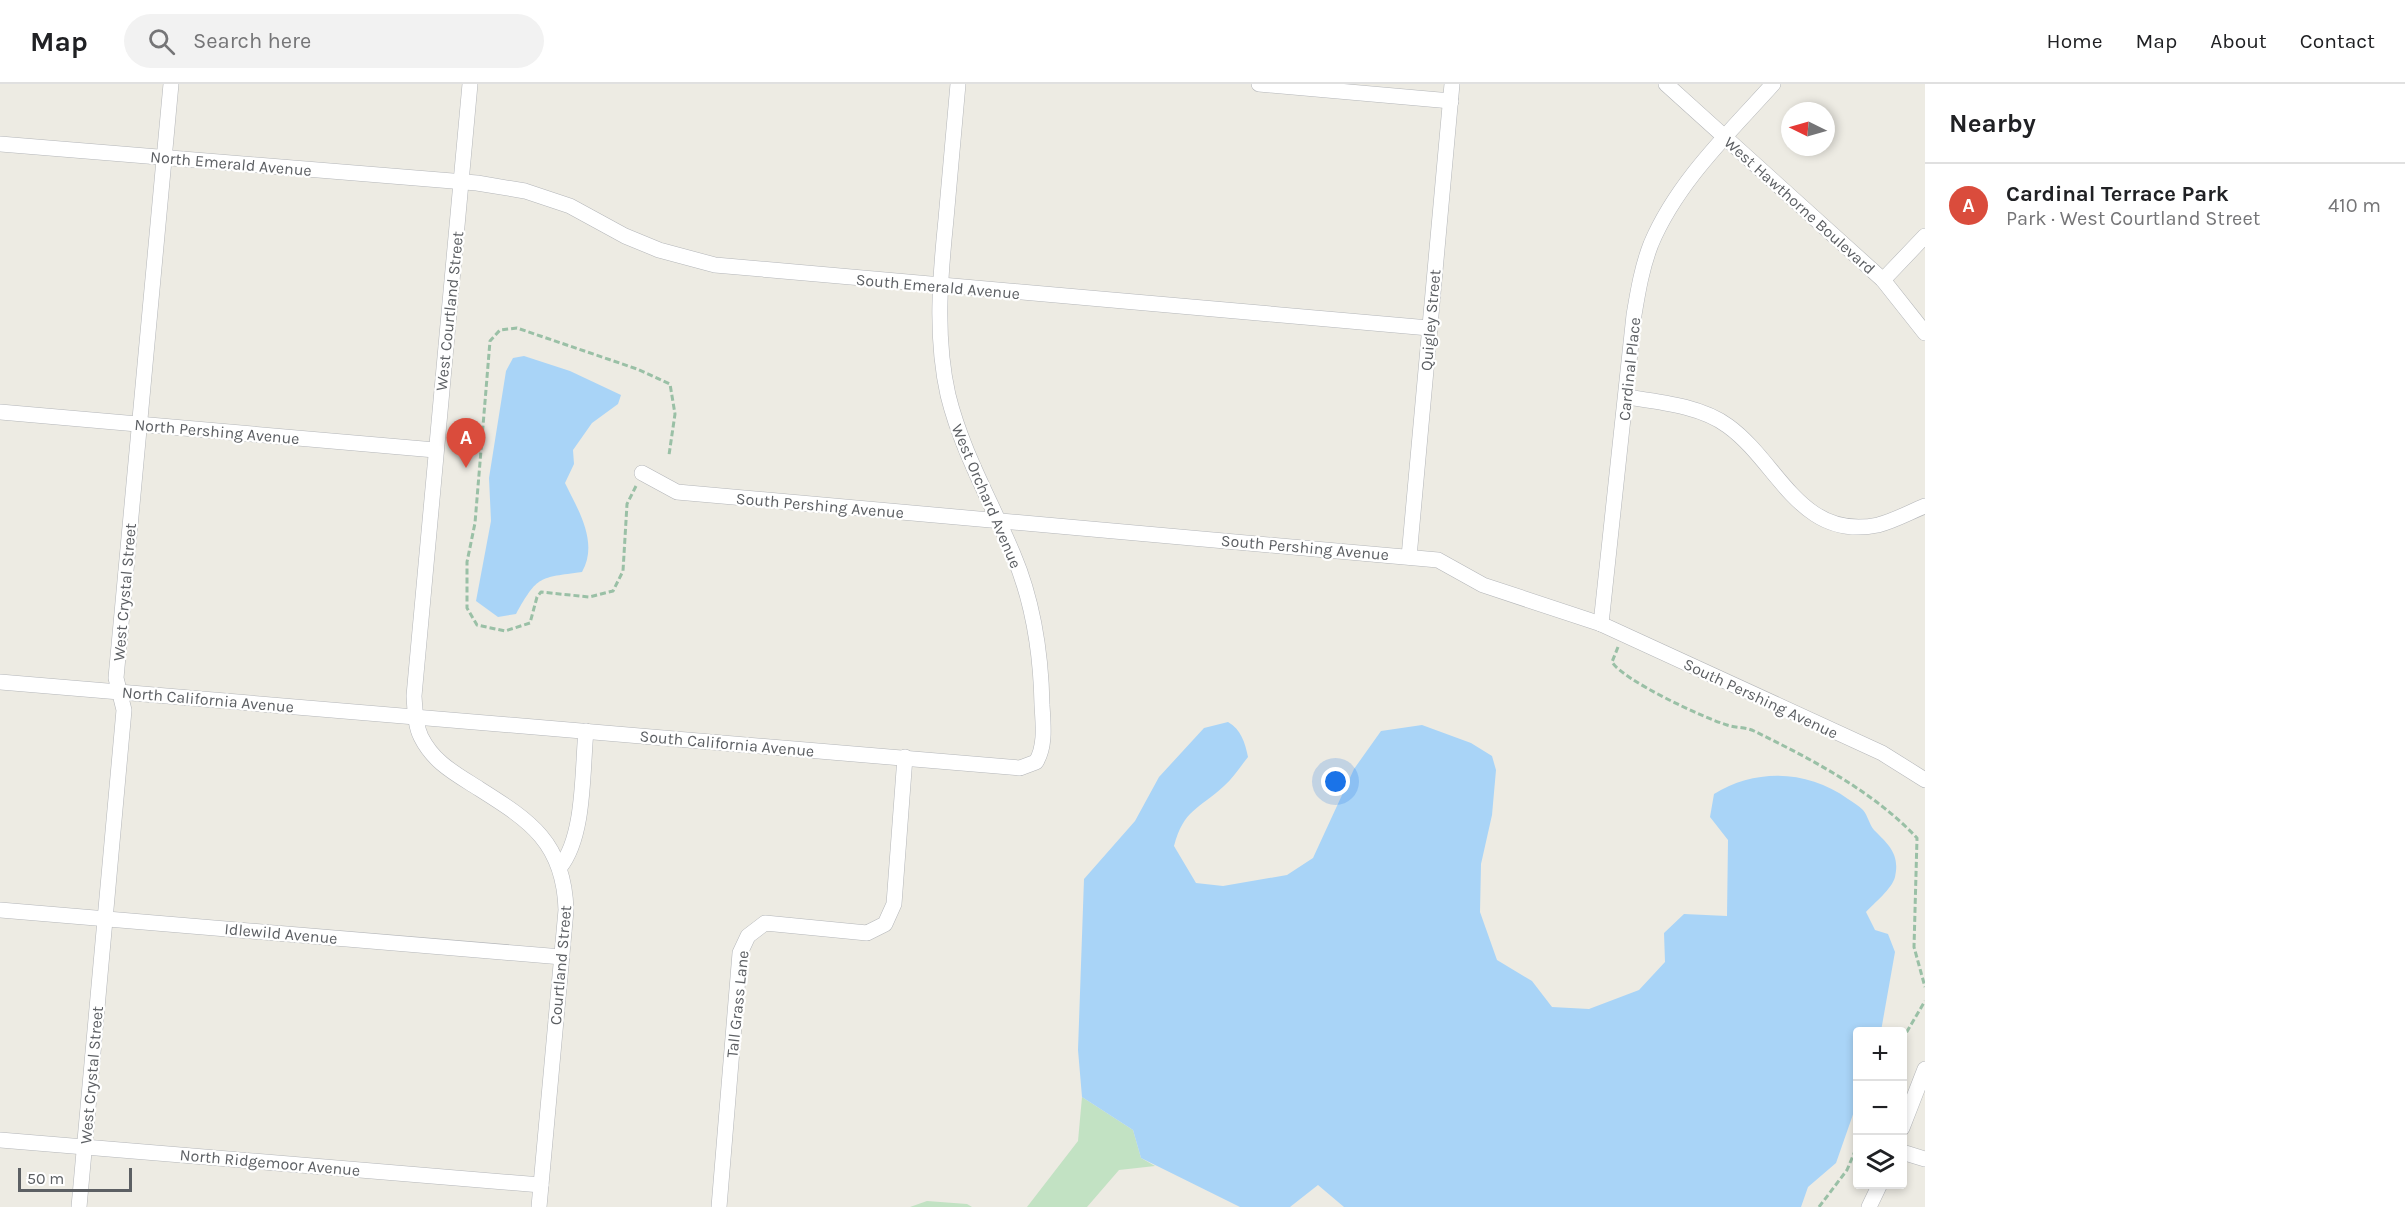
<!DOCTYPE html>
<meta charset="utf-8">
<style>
:root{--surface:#fff;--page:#f2f2f2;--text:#202124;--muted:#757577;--line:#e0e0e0;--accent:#da4c3c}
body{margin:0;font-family:Karla,sans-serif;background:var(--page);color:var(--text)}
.controls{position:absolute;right:18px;bottom:18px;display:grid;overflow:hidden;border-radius:6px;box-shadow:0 3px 9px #0003}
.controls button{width:54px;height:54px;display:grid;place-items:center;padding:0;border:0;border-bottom:2px solid var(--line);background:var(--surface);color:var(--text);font:30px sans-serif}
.compass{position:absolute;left:1781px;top:18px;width:54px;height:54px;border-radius:50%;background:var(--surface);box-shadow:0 3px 9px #0003;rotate:275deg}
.scale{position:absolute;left:18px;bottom:15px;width:114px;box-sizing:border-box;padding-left:6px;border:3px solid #5c5f63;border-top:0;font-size:16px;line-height:21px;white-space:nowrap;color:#5c5f63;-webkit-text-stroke:4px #fff;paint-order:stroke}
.you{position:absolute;left:1336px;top:698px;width:21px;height:21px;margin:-15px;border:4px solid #fff;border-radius:50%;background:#1a73e8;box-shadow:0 0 0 9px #1a73e833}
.badge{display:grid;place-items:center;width:39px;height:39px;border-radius:50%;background:var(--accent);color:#fff;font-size:20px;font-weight:700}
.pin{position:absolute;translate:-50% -50px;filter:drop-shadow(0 2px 3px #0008)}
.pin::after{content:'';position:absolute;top:32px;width:21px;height:18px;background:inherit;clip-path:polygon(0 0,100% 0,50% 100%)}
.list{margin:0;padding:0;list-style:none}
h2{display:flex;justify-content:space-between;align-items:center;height:78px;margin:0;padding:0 24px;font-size:26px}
h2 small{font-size:20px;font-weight:400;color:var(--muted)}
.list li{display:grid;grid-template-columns:39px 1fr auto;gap:18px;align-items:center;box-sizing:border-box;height:84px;padding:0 24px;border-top:2px solid var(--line)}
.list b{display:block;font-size:22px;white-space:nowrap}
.list p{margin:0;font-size:20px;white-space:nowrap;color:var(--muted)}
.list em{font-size:20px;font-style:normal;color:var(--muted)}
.icon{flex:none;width:33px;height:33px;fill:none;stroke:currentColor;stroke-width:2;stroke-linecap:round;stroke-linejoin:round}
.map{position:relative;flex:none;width:1925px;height:1123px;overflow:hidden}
header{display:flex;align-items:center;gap:36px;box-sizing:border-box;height:84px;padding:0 30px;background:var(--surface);border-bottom:2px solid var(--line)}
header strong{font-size:28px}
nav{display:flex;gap:33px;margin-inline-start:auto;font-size:21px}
.search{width:420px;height:54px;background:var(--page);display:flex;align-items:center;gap:15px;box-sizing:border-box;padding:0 21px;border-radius:33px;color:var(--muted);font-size:22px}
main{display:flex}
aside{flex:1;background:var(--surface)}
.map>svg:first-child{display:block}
.green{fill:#c2e2c3}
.water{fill:#a9d4f7}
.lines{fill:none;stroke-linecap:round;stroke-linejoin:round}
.minor-casing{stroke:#b4b6b9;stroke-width:16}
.path{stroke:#9ac0a6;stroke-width:3;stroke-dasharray:6 3;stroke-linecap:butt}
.minor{stroke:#fff;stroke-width:15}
.labels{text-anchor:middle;stroke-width:4.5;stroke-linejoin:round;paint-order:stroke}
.street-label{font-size:16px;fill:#5c5f63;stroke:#fff}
</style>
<header>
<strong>Map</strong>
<div class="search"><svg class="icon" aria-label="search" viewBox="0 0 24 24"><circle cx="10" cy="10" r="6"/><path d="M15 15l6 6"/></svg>Search here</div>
<nav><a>Home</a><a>Map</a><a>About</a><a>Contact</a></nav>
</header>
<main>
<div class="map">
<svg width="1925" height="1123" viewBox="0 0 1925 1123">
<rect width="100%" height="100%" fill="#edebe3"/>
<!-- green -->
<g class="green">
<path d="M1082 1013 1133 1046 1141 1074 1155 1082 1119 1086 1087 1123H1027L1078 1057Z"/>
<path d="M927 1117 967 1120 972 1123H910Z"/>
</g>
<!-- water -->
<g class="water">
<path d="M524 272 570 287 621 311 618 320 592 339 573 366 574 380 565 399C578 426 599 458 582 488 539 494 538 491 516 530L498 533 476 517 491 437 489 394 506 287 513 274Z"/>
<path d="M1228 638C1241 645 1245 659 1248 673 1240 683 1233 694 1224 702 1198 726 1184 725 1174 762L1196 799 1223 802 1287 791 1313 774 1354 685 1381 647 1422 641 1471 659 1492 672 1496 686 1492 731 1481 780 1480 828 1497 876 1532 897 1552 923 1589 925 1639 906 1665 878 1664 849 1684 830 1727 832 1728 756 1710 733 1714 710C1756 684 1808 686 1848 715 1853 718 1859 722 1863 726 1868 732 1869 740 1874 746 1889 761 1900 770 1895 793 1892 805 1874 819 1866 828L1875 846 1888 850 1895 868 1881 947 1858 948 1857 1019 1836 1079 1808 1103 1801 1123H1344L1318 1101 1290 1123H1240L1141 1074 1133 1046 1082 1013 1078 966 1084 795 1135 737 1159 693 1204 644Z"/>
</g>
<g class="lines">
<defs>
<g id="minor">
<path d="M470 0 414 612C415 625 415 641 421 653 432 675 449 686 470 699 525 734 564 754 566 826L539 1123"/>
<path d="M1259 0 1451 17"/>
<path d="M1666 0 1883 196 1925 249"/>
<path d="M0 60 477 99 525 107 570 122 625 152 659 166 715 181 1429 244"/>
<path d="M1883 196 1925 152"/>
<path d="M1627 313C1660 318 1701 322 1728 342 1779 379 1800 457 1878 441 1894 437 1910 428 1925 422"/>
<path d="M0 328 435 366"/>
<path d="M642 389 677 408 1438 476 1483 501 1601 540 1882 669 1925 696"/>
<path d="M1409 473 1452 0"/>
<path d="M1601 540 1634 231C1638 207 1642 183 1651 160 1677 98 1729 49 1773 0"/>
<path d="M0 598 1020 684 1036 678C1046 662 1043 639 1042 621 1041 570 1033 517 1013 470 991 417 962 368 948 311 935 253 940 194 946 135 950 90 954 45 958 0"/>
<path d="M560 783C585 752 582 687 586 647"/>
<path d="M0 826 562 873"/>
<path d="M1902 1044 1925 985"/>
<path d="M0 1056 541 1101"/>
<path d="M1902 1068 1925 1075"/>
<path d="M79 1123 124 626 116 594 171 0"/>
<path d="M719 1123 740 869 748 852 765 839 867 849 885 840 894 820 905 673"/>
<path d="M1869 1123 1880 1100"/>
</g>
</defs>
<!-- minor casing -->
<use href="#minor" class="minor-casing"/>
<!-- path -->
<g class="path">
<path d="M457 354 480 363"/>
<path d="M636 402 627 420 623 487 613 507 589 513 541 508 537 513 530 539 505 547 477 541 467 524V478L475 439 490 257 500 246 517 244 637 285 670 300 675 330 669 371"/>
<path d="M1618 563 1612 578C1624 597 1704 634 1727 641 1736 644 1746 643 1754 647 1811 675 1873 707 1917 754L1914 863 1925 903"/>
<path d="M1902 956 1925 917"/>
<path d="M1819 1123 1847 1086 1858 1060"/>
</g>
<!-- minor -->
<use href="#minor" class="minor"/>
</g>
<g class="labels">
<!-- street labels -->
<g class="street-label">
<text transform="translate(231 79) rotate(5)" y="6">North Emerald Avenue</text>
<text transform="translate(1800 121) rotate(42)" y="6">West Hawthorne Boulevard</text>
<text transform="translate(938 202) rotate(5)" y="6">South Emerald Avenue</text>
<text transform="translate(449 227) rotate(-84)" y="6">West Courtland Street</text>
<text transform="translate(1430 236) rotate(-85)" y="6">Quigley Street</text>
<text transform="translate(1629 285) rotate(-84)" y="6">Cardinal Place</text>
<text transform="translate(217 347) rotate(5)" y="6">North Pershing Avenue</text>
<text transform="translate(987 412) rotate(67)" y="6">West Orchard Avenue</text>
<text transform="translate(820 421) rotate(5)" y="6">South Pershing Avenue</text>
<text transform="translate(1305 463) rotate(5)" y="6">South Pershing Avenue</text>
<text transform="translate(124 508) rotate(-85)" y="6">West Crystal Street</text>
<text transform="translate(1761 614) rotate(25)" y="6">South Pershing Avenue</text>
<text transform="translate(208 615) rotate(5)" y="6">North California Avenue</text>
<text transform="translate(727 659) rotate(5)" y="6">South California Avenue</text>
<text transform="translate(281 849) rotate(5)" y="6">Idlewild Avenue</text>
<text transform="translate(560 881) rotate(-85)" y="6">Courtland Street</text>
<text transform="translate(737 920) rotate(-84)" y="6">Tall Grass Lane</text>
<text transform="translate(91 991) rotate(-85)" y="6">West Crystal Street</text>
<text transform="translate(270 1078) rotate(5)" y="6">North Ridgemoor Avenue</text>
</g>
</g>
</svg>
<div class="controls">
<button>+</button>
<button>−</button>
<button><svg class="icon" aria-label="layers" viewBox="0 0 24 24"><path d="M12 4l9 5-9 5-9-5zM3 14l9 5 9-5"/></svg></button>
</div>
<svg class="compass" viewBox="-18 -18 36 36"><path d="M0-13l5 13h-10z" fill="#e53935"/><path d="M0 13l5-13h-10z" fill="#757577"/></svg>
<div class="scale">50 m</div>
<div class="you"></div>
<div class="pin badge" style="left:466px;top:384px">A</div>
</div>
<aside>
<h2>Nearby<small></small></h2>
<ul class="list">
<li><span class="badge">A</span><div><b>Cardinal Terrace Park</b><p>Park · West Courtland Street</p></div><em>410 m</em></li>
</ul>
</aside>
</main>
